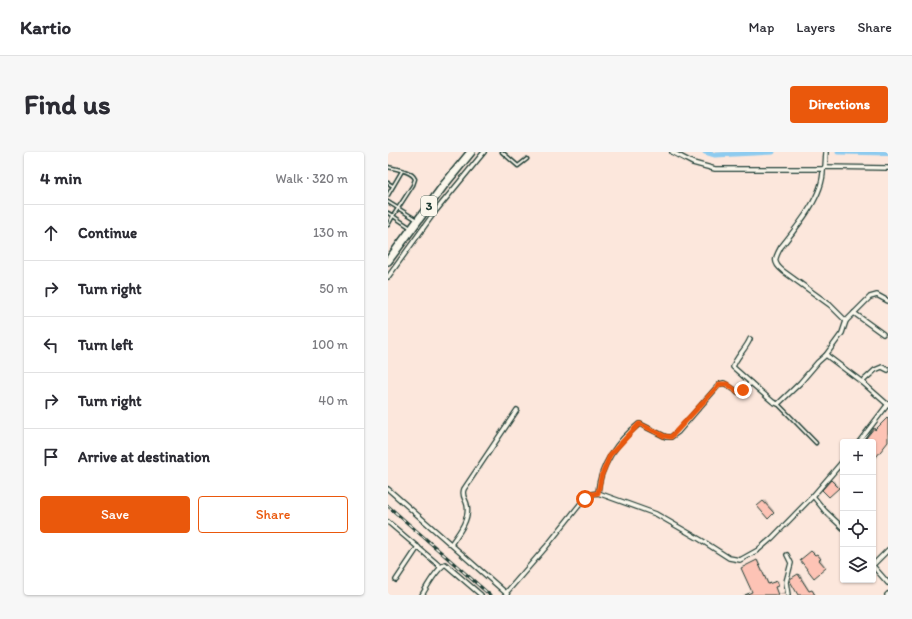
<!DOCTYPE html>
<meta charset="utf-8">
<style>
:root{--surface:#fff;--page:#f7f7f7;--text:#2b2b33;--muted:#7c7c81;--line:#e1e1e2;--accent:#ea580c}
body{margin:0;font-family:Itim,sans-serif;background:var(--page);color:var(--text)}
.controls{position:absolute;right:12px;bottom:12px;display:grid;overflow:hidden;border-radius:4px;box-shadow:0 1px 3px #0004}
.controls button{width:36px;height:36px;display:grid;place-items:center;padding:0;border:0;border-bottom:1px solid var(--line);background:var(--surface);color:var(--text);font:20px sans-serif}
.stop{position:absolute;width:12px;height:12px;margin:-9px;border:3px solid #ea580c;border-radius:50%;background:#fff}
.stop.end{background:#ea580c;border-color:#fff;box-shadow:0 1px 4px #0008}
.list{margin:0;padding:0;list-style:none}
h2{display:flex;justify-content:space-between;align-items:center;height:52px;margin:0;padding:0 16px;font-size:17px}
h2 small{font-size:13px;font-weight:400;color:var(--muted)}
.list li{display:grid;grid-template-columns:26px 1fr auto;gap:12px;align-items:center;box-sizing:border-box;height:56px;padding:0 16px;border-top:1px solid var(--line)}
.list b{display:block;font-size:15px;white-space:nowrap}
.list em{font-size:13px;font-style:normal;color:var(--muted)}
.actions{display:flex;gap:8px;padding:12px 16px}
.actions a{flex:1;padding:9px 0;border:1px solid var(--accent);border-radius:4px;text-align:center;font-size:14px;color:var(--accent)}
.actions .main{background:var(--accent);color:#fff}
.icon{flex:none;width:22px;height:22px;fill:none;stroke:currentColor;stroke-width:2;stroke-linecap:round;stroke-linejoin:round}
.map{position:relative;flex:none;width:500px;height:443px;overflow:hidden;border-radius:4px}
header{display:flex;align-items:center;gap:24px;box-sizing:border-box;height:56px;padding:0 20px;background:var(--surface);border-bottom:1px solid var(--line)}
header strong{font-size:19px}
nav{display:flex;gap:22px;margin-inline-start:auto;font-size:14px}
.intro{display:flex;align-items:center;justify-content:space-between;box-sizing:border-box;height:96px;padding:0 24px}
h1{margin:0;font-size:28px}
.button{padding:10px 18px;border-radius:4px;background:var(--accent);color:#fff;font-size:14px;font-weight:700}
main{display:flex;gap:24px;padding:0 24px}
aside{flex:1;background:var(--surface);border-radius:4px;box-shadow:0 1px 3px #0004}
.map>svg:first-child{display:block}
.shadow{fill:#0003}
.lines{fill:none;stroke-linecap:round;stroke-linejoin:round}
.canal{stroke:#8ecbef;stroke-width:5}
.building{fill:#fdc3b5;stroke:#1f3d34}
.lane-casing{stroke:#1f3d34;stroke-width:5}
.street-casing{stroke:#1f3d34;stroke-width:6}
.highway-casing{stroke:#1f3d34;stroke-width:10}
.lane{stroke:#fbf7ec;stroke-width:2}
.street{stroke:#fbf7ec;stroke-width:3.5}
.highway{stroke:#fbf7ec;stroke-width:7}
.rail-casing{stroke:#1f3d34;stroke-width:3}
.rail{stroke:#fbf7ec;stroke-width:1.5;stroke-dasharray:4.5;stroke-linecap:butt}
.route{stroke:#ea580c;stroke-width:5}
.labels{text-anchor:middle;stroke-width:3;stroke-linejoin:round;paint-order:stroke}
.shield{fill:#fbf7ec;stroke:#61756b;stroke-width:1}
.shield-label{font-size:12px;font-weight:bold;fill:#1f3d34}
</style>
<header>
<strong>Kartio</strong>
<nav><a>Map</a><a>Layers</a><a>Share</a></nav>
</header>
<div class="intro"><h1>Find us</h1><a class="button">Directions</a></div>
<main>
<aside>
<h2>4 min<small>Walk · 320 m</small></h2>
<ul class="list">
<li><svg class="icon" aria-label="ahead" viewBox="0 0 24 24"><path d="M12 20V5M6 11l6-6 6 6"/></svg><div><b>Continue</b></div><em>130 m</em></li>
<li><svg class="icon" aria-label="right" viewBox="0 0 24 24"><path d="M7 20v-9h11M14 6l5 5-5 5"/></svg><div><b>Turn right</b></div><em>50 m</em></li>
<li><svg class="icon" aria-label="left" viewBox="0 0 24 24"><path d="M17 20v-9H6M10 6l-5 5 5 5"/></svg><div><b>Turn left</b></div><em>100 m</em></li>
<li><svg class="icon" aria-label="right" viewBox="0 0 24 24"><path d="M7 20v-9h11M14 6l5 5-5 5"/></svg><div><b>Turn right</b></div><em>40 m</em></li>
<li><svg class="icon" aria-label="arrive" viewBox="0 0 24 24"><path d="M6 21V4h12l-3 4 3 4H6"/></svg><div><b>Arrive at destination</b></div></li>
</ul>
<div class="actions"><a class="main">Save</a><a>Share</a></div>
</aside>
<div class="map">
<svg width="500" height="443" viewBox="0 0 500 443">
<rect width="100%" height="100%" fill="#fce7dc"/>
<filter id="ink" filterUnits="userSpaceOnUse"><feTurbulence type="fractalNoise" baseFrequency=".025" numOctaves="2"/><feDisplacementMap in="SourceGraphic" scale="8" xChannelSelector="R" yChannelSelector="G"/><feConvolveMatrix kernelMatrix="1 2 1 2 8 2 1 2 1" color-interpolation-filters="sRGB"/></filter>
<g filter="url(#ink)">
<!-- shadow -->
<g class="shadow">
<path d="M445 328 451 334 441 344 436 338Z"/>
<path d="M377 348 386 359 380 365 370 354Z"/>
<path d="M425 399 428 403 430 402 433 405 432 406 438 415 426 425 413 408Z"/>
<path d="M370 408 381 432 390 428 391 432 387 434 390 442 396 440 398 443H354L365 440 355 415Z"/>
<path d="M412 422 422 439 425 438 428 443H415L404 426Z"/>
</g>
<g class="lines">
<!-- canal -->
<g class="canal">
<path d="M317 0 327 3 385 0"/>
<path d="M450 0 500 1"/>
</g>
</g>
<!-- building -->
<g class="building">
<path d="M500 265V290L485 309V290H475L486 276 487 278Z"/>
<path d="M443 328 451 336 441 345 434 338Z"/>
<path d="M375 349 386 361 380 367 369 354Z"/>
<path d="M423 399 427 403 429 402 433 407 431 408 438 416 426 426 412 408Z"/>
<path d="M369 408 380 432 389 429 391 434 387 435 390 443H357L364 440 353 416Z"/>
<path d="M410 422 421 439 424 438 427 443H410L402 429V427Z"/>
</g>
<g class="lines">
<defs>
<g id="lane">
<path d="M114 0 130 14 139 7"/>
<path d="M0 15C8 17 24 19 27 27L25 33 5 64 0 61"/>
<path d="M0 31 5 34"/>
<path d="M0 43 14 19"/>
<path d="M0 50 29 68"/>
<path d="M0 73 5 64 23 76"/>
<path d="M390 252 428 291"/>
</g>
<g id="street">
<path d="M284 0 305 11 327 17H435L437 15 500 16"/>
<path d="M437 15 438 0"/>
<path d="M435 17C436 43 409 75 393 95 387 106 384 110 395 119L442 153 458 169"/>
<path d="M0 125 46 61 96 0"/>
<path d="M466 161 495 182"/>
<path d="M362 187C358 197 348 205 345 215L363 231"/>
<path d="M438 203 474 230 499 252"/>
<path d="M474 230 487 218 494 215 500 218"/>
<path d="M471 290 500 252"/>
<path d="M0 337 118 441"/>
<path d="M210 341C211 315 230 288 251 272H252L278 285H283L290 280 329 235 332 232 336 231 350 240 355 238 363 231 385 250 390 252 412 231 430 210 438 203 454 181 458 169 482 145 489 143 500 149"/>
<path d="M425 344 437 359 455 376"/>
<path d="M0 370 53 415"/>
<path d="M63 392C71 381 82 367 79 353 78 347 73 344 76 337L129 258"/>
<path d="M399 403 403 411 398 430 400 443"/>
<path d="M485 413 500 398"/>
<path d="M485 414 500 431"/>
<path d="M8 428 30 395"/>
<path d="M34 443C40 433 47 419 57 412L93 443"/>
<path d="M120 443 118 441 158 395 193 351 204 342 210 341 268 362 313 388 341 406 352 408 370 398 384 386 425 344 455 309"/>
<path d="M499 443 500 442"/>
</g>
<path id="highway" d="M0 109 56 33 83 0"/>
</defs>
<!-- lane casing -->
<use href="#lane" class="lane-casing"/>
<!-- street casing -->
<use href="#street" class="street-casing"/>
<!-- highway casing -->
<use href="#highway" class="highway-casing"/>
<!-- lane -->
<use href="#lane" class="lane"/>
<!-- street -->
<use href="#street" class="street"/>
<!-- highway -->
<use href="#highway" class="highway"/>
<defs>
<path id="rail" d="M0 354 102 443"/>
</defs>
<!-- rail casing -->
<use href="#rail" class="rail-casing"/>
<!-- rail -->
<use href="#rail" class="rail"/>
</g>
</g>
<g class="lines" filter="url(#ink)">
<!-- route -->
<path class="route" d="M197 347 204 342 210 341 213 325 222 303 251 272H252L276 284 283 285 332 232H339L350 240 355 238"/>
</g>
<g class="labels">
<!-- shield labels -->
<rect class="shield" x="33" y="44" width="16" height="20" rx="3"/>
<g class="shield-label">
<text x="41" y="58">3</text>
</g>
</g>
</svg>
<div class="controls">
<button>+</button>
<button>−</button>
<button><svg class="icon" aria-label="locate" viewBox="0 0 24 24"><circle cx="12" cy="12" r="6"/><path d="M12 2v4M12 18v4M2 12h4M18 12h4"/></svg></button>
<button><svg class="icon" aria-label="layers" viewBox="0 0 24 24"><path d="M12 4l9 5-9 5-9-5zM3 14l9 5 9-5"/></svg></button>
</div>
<div class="stop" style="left:197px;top:347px"></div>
<div class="stop end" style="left:355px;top:238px"></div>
</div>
</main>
